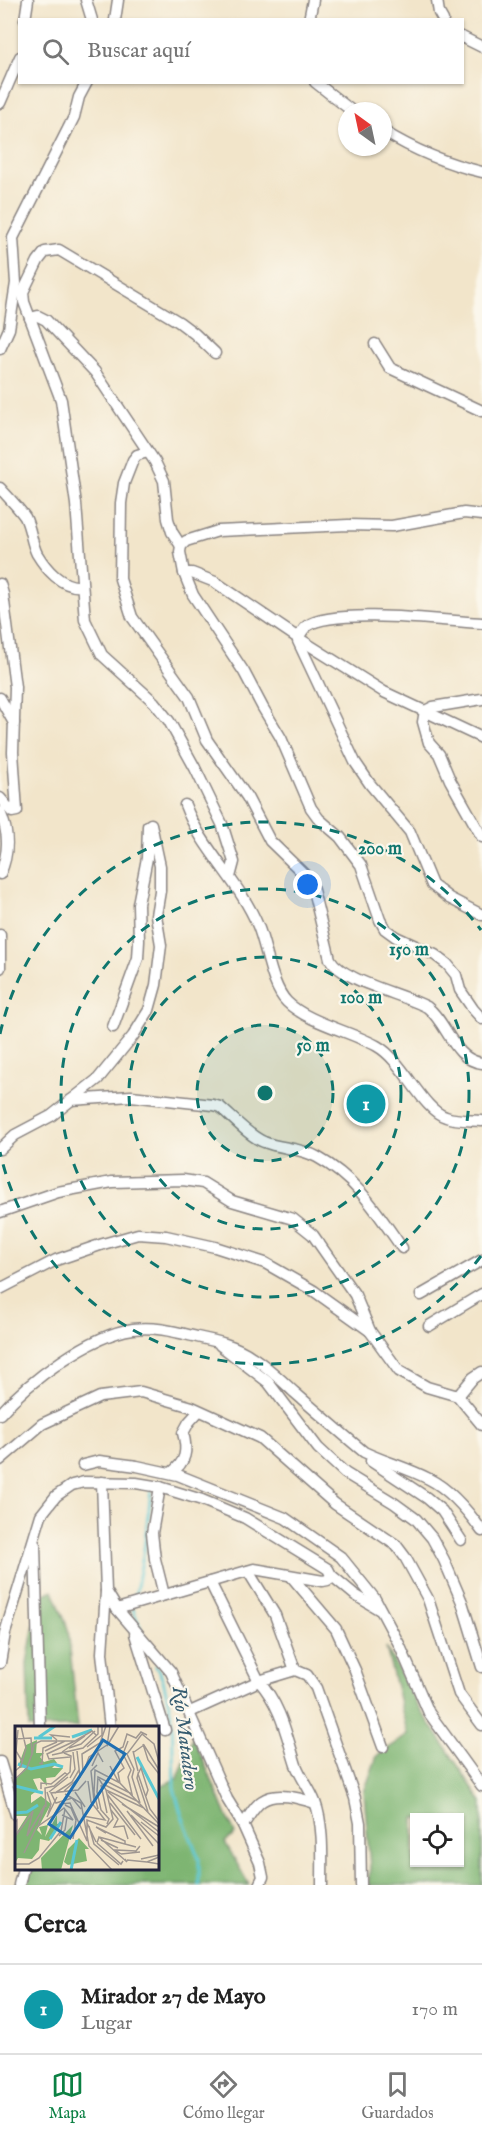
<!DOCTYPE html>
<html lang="es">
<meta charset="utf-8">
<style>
:root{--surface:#fff;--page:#f2f2f2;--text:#222;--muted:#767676;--line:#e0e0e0;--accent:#0b8043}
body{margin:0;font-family:"IM FELL English",serif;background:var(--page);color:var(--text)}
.controls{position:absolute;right:18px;bottom:18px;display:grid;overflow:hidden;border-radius:0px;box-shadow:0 2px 4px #0004}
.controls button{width:54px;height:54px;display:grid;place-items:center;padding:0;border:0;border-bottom:2px solid var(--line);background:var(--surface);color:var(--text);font:30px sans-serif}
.compass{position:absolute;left:338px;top:102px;width:54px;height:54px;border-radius:50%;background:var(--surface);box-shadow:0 2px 4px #0004;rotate:327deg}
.you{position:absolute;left:308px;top:885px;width:21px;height:21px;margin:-15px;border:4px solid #fff;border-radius:50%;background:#1a73e8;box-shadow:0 0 0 9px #1a73e833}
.badge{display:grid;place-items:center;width:39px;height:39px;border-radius:50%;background:var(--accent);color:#fff;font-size:20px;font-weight:700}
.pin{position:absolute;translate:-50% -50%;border:3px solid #fff;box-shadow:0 2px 6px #0006}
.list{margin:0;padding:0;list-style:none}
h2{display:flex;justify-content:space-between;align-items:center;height:78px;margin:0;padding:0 24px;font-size:26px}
h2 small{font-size:20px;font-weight:400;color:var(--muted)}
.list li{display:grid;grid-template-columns:39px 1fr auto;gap:18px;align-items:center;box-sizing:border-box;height:90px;padding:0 24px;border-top:2px solid var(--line)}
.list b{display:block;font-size:22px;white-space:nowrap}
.list p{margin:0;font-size:20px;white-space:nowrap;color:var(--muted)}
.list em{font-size:20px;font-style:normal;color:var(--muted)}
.icon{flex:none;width:33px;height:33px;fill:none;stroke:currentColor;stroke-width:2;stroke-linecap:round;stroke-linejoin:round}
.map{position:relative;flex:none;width:482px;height:1885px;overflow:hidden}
.search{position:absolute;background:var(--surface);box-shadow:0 2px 4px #0004;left:18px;right:18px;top:18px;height:66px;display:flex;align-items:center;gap:15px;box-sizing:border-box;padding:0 21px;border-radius:0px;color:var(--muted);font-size:22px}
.sheet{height:168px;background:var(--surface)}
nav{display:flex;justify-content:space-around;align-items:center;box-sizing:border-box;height:84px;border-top:2px solid var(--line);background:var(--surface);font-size:16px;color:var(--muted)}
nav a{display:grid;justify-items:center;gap:3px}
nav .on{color:var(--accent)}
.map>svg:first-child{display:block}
.forest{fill:#7eb572;stroke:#506c56;stroke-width:1.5;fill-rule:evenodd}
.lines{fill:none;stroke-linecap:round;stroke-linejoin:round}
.stream{stroke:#5ac7d2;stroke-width:3}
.street-casing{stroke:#8a8482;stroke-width:13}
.street{stroke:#fff;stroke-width:10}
.ring{fill:none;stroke:#0f766e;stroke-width:3;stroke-dasharray:10 8}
.labels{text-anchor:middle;stroke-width:4.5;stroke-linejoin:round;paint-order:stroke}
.water-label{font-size:20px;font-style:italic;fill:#365c70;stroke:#fbf7ec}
.inset-river{fill:none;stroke:#5ac7d2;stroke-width:3}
.inset-road{fill:none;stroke:#9f9791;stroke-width:1.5}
.view{fill:#1f6fb2;fill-opacity:0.15;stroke:#1f6fb2;stroke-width:3}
.inset-edge{fill:none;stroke:#22223b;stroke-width:3}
.centre{fill:#0f766e;stroke:#fbf7ec;stroke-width:3}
.ring-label{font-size:18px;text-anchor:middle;font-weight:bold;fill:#0f766e;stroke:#fbf7ec;stroke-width:4.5;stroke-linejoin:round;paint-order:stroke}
</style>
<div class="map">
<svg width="482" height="1885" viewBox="0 0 482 1885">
<rect width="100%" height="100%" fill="#fbf7ec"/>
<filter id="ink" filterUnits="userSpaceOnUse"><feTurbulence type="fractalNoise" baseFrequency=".0167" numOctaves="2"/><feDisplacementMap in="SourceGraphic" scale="12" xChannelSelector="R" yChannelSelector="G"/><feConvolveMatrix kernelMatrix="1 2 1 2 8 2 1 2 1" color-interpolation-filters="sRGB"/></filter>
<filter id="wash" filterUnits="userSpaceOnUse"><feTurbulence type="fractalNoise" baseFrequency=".008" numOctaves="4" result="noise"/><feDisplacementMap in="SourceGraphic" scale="24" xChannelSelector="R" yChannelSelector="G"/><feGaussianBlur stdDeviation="1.35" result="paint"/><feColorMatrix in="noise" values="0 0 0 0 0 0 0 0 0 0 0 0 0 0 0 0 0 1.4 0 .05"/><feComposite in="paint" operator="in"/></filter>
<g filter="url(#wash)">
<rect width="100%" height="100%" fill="#f2e5ca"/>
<!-- forest -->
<g class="forest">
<path d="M53 1590 68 1629 78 1727 29 1728 27 1663 39 1597Z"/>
<path d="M386 1647 415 1701 482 1802V1885H368L370 1867 364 1792 377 1756 408 1735ZM414 1818H460V1862H414Z"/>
<path d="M193 1737 235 1834 225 1842 249 1885H29L28 1876 31 1869 158 1868V1787L178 1778Z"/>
</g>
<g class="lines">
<!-- stream -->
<g class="stream">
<path d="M135 1597 144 1550 151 1491"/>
<path d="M133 1609 141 1630"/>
<path d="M156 1666 163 1680 172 1718 174 1788 181 1813 199 1859V1885"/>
</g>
</g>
</g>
<g filter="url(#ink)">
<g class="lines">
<defs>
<g id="street">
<path d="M86 0 92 20"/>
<path d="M437 0 439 13 443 20"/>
<path d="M25 20 28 0"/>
<path d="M115 20 118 0"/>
<path d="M309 20 313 0"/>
<path d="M462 37 482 47"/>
<path d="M315 82 352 111"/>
<path d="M0 103 20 57"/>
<path d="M383 131C412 149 448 164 482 172"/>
<path d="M30 318 38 316 46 320 95 372 155 462 164 481 168 519 172 532 181 546"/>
<path d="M375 344 390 368 482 411"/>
<path d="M0 349 9 329 16 283 13 238 74 117 79 97 87 82"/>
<path d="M215 353 195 334 179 322 59 250 45 252 38 261 23 292 24 302 61 400 76 504 85 620 102 655 154 702 169 721 195 768 222 824 234 862 230 877"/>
<path d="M148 452 137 455 133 460 124 483 121 503 120 579 132 617 189 697 207 740 247 797 270 841 304 874 312 886 330 959C342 981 403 994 427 1007 448 1023 453 1060 482 1063"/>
<path d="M0 488C8 497 18 507 25 517 31 529 31 542 37 554 46 569 62 588 81 586"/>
<path d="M482 515 464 513 392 526 348 525 218 531 186 541 181 546 180 552 184 573 193 595 244 672 263 708 281 738 311 808 319 819 340 837 361 865 380 920 385 929 396 937 435 955 447 964 456 975 460 990 473 1009 482 1019"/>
<path d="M184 573H192L215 582 298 638 384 692 482 738"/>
<path d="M0 584 3 594 15 687 13 752 17 811 12 812 0 798"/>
<path d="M482 623C448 621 332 607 307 626 303 629 299 636 298 641L355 762 370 784 410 832 432 885 449 898 482 915"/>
<path d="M0 698 14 723"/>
<path d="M425 711 423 722 429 743 439 754 450 780 482 837"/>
<path d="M425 711 433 707 482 699"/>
<path d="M185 805C202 850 240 882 258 926 267 948 271 986 287 1002 307 1022 352 1032 377 1046 404 1061 422 1110 446 1117 457 1121 470 1120 482 1121"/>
<path d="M0 812C9 832 9 854 0 874"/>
<path d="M0 935V968"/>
<path d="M71 1100 131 1096 213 1105 220 1107C232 1117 250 1137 264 1142 281 1149 299 1147 317 1157 357 1179 377 1212 402 1248"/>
<path d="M0 1149 15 1135 51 1116 98 1079 133 1036 149 1010 156 985 161 945 156 915 160 891V866L151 824 148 826 147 858 138 904 139 941 138 958 113 1027"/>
<path d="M0 1212 58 1192 112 1182 183 1180 203 1183 232 1201 293 1219 313 1235 355 1295 370 1331 399 1371 427 1387 458 1396 482 1425"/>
<path d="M0 1289 56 1260 103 1244 138 1234 166 1236 215 1247 265 1263 314 1291 370 1331"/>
<path d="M421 1295 482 1260"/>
<path d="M429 1326 482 1294"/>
<path d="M220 1345 268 1382 318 1448 345 1473 394 1503 416 1519 432 1538 444 1560 462 1602 482 1667"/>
<path d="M458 1396 473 1378 482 1372"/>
<path d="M0 1414C29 1381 90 1335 133 1329 155 1326 176 1332 197 1337 216 1341 235 1345 252 1357 268 1367 281 1380 294 1392 317 1412 340 1432 364 1452 385 1462 408 1468 429 1479 451 1490 468 1511 482 1531"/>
<path d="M0 1460 42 1424 100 1397 141 1392 192 1407 260 1438 335 1504 396 1545 405 1557 428 1599 459 1694 482 1725"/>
<path d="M371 1461 427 1498 442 1511 461 1540"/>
<path d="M83 1465 99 1461 137 1466 178 1475 285 1518 341 1557 375 1599 399 1644 429 1713 482 1786"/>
<path d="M171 1473C186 1462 188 1451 183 1433L189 1422 199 1411"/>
<path d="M102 1482 106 1591 117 1609 171 1672 227 1799 243 1825 260 1863 263 1877 259 1885"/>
<path d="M160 1487 152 1533 155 1559 164 1595"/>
<path d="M35 1545 40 1728"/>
<path d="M248 1571 275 1615 295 1670 307 1675 316 1688 355 1798 360 1823 361 1885"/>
<path d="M331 1575 355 1595 380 1610"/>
<path d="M291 1576 336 1629 355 1670 383 1747"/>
<path d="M210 1582 259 1681C281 1706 286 1734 296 1765 301 1778 310 1789 315 1802 324 1825 322 1860 322 1885"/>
<path d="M106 1591 102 1653 110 1728"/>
<path d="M135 1634 165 1730"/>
<path d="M0 1663 5 1633 41 1515 56 1496 72 1485 84 1482 136 1483 160 1487 202 1500 245 1518 328 1569 331 1575 328 1580 323 1581 254 1569 117 1609"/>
<path d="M190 1712 259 1681 295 1670"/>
<path d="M0 1762 16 1815"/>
<path d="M243 1825C249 1817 254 1806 262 1801 276 1791 299 1798 315 1803"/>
<path d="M19 1885 23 1868"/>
</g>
</defs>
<!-- street casing -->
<use href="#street" class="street-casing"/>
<!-- street -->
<use href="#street" class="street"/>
</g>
</g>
<!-- distance rings -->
<circle cx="265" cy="1093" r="68" fill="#0f766e" fill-opacity=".12"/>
<g class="ring">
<circle cx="265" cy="1093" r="68"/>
<circle cx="265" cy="1093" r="136"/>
<circle cx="265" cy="1093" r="204"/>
<path d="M481 1256A271 271 0 0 1 0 1152M0 1034A271 271 0 0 1 481 930"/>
</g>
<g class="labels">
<!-- water labels -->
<g class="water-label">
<text transform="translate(186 1738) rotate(83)" y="7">Río Matadero</text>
</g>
</g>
<!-- overview -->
<g transform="translate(15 1726)">
<rect width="144" height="144" fill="#f2e5ca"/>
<path d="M22 14 21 27H29L25 31 29 36 39 33 42 37 37 42H48L40 51 31 52 32 60 25 52 18 53 23 64 16 69V77L26 70 36 78 22 104 27 109 24 101 33 99 30 111 42 89V98L47 97 34 115 25 113 24 124 17 133 3 132 0 137V109L12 90H0V54L11 41 4 42V38L11 19ZM58 99 46 144H27L26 132ZM64 112 74 123H70L72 135 53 139 49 136 53 123Z" fill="#7eb572"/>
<path class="inset-river" d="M24 11 40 0M57 11 77 4M19 12H37M122 31 144 73M3 38 16 43 39 38 48 41M0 60 28 67M0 87 12 86 23 79M35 113 46 96M56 144 62 114"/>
<path class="inset-road" d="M95 0 92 20 104 0M3 4 1 25 7 35M0 13 16 12 17 28 12 42 0 53M42 14 36 9 55 11M128 18 133 34 144 48M72 21 87 9V0M54 22 66 18 80 5M30 25 50 15M118 25 123 45M47 26 70 10M119 26 129 19 144 44M17 29 19 18 26 15H60L77 5 81 9M37 29 68 22 83 8V0M55 31 34 33 32 28 60 15M24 37 27 38 28 22 42 16M77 40 83 27 88 36M95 40 103 55 144 98M0 45 6 40 11 22 6 0M69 45 74 31 92 19M68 47 67 28 85 17 91 0M123 48 126 42 133 64 131 70M55 52 60 43 58 26M84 53 91 64 129 82M88 58 124 76M86 59 92 87M26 63V57L36 58 50 47 53 49M64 63 71 55 63 64 36 67 41 77 57 72 66 83M49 65 65 51 62 25M32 66 36 78 33 88M34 66 53 51M60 66 70 81M93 66 144 106M40 67 57 56 64 44M50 68 66 77 74 120 97 144M92 68 126 113M79 75 76 45 82 39M95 77 120 109M125 77 117 51 119 43 112 28 127 8 139 18 144 36M107 78 144 101M50 79 56 82 61 94 58 113M31 81 30 62 39 60 55 46 56 30 49 27M83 83 79 67 80 44 105 57 103 47 109 42 100 25 108 21 112 8 121 12 126 6 132 9M96 84 103 93 99 101 109 100 113 113M112 85 138 120M133 86 122 52 123 48 135 83 144 95M40 89 49 82 58 94 47 89M116 89 144 118M68 90 90 94 76 76 73 55M32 91 42 71M0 96 2 94V108L18 85 12 110 30 79 23 100 39 89 45 78 55 77 72 115V94L91 101 98 93 91 64M126 96 144 110M72 97 81 116M92 98 94 93 86 84 82 66 83 51 117 68 113 51 116 44 108 28 113 15M74 100 79 118 104 139M91 107 81 101 110 115V119M44 110 50 104 52 91M84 111 121 121M86 114 103 122M82 117 84 111 112 136 110 133M82 117 106 138 108 135M9 127 22 100M106 128 100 124 121 125 125 120M106 128 125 126M144 131 132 136 144 138M126 133 144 129M112 134 132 136M0 138H14L24 132 46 105 50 83"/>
<path class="view" d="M88 14 110 28 55 112 34 98Z"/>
<rect width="144" height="144" class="inset-edge"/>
</g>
<circle cx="265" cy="1093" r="9" class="centre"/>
<g class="ring-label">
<text x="380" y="854">200 m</text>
<text x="409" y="955">150 m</text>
<text x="361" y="1003">100 m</text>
<text x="313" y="1051">50 m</text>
</g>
</svg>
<div class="controls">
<button><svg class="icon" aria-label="locate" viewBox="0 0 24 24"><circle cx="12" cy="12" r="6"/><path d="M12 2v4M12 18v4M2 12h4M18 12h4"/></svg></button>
</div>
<svg class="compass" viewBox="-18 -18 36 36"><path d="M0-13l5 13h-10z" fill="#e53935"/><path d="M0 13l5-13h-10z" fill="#767676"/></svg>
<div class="you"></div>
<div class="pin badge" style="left:366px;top:1104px;background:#0f9aa8">1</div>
<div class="search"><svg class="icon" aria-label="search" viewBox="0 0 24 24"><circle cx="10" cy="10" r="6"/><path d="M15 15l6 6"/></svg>Buscar aquí</div>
</div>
<section class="sheet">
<h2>Cerca<small></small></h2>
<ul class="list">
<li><span class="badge" style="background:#0f9aa8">1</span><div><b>Mirador 27 de Mayo</b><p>Lugar</p></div><em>170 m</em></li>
</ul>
</section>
<nav>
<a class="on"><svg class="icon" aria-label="map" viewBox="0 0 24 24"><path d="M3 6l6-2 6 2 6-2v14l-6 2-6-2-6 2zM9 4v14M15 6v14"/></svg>Mapa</a>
<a><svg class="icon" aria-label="directions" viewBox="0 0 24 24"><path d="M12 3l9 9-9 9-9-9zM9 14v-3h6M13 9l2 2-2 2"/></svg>Cómo llegar</a>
<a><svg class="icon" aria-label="saved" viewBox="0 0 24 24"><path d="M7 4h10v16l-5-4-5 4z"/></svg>Guardados</a>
</nav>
